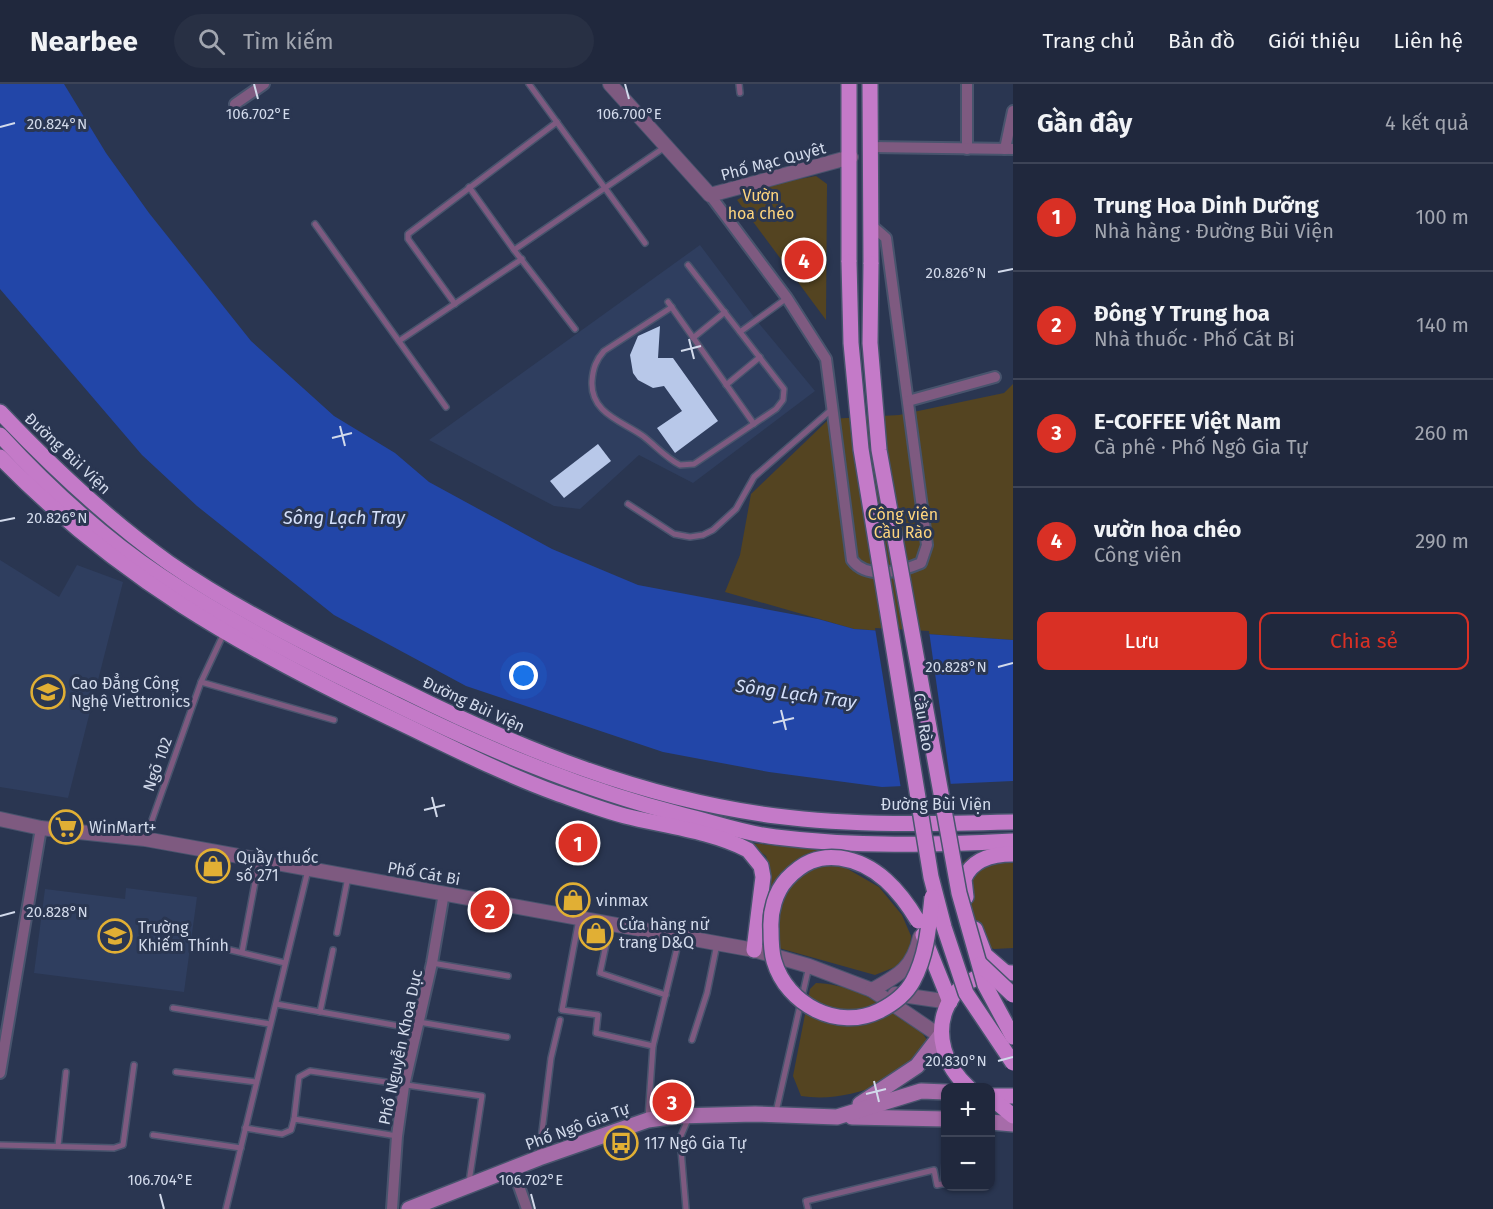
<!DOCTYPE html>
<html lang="vi">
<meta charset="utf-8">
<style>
:root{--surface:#20283d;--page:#283044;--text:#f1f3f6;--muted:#a2a6b0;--line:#3d4457;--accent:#d93025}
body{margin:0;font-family:"Fira Sans",sans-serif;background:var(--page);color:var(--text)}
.controls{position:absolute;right:18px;bottom:18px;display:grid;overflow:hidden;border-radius:12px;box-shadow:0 2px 4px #0004}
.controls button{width:54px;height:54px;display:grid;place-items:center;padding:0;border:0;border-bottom:2px solid var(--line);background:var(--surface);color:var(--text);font:30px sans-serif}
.you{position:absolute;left:524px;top:592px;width:21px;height:21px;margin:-15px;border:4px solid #fff;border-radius:50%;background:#1a73e8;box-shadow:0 0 0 9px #1a73e833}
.badge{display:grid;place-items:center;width:39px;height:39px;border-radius:50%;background:var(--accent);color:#fff;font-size:20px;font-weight:700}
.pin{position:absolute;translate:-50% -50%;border:3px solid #fff;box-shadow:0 2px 6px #0006}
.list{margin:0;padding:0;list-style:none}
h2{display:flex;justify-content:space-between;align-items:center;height:78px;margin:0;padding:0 24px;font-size:26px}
h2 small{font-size:20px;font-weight:400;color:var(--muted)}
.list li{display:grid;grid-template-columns:39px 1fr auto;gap:18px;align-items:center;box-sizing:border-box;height:108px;padding:0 24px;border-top:2px solid var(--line)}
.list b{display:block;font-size:22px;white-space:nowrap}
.list p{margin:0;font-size:20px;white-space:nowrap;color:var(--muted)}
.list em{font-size:20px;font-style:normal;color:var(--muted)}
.actions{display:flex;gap:12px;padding:18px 24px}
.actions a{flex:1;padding:14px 0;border:2px solid var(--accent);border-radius:12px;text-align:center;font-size:21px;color:var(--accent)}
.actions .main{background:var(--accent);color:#fff}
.icon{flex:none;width:33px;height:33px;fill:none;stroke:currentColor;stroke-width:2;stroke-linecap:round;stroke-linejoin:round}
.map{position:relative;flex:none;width:1013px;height:1125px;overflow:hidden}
header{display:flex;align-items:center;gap:36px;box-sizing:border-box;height:84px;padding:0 30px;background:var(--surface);border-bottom:2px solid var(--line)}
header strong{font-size:28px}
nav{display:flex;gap:33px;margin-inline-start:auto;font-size:21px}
.search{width:420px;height:54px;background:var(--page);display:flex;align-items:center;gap:15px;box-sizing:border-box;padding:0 21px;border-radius:33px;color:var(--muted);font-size:22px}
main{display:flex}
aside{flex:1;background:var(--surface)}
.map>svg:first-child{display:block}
.built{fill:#2f3e5f}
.green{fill:#544421}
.water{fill:#2246a8}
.pier{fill:#2a3651}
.building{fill:#b8c8e9}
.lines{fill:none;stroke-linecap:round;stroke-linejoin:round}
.service-casing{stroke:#48546d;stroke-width:8}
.minor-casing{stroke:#48546d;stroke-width:14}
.tertiary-casing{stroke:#48546d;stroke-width:16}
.secondary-casing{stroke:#48546d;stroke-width:18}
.primary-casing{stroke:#48546d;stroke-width:18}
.service{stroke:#7e5a80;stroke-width:5}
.minor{stroke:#7e5a80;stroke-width:10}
.tertiary{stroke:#7e5a80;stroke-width:14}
.secondary{stroke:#a66ca9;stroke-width:15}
.primary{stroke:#c47ac8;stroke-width:15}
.primary-bridge-casing{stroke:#48546d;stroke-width:18;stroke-linecap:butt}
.primary-bridge{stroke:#c47ac8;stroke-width:15}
.ticks{fill:none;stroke:#d2daeb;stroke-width:2}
.labels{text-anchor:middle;stroke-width:6;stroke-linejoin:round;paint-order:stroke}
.street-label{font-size:16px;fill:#d2daeb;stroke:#2a3651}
.park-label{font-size:16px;fill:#fdd47d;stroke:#2a3651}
.poi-label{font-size:16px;fill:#d2daeb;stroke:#2a3651;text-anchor:start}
.water-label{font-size:18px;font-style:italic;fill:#d4e0fb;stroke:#2a3651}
.ticks-label{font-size:15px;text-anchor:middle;fill:#d2daeb;stroke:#2a3651;stroke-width:6;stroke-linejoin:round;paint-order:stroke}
</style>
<header>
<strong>Nearbee</strong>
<div class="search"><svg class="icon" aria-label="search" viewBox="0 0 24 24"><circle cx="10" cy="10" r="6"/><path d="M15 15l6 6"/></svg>Tìm kiếm</div>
<nav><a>Trang chủ</a><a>Bản đồ</a><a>Giới thiệu</a><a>Liên hệ</a></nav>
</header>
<main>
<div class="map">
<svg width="1013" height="1125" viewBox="0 0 1013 1125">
<rect width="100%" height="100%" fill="#2a3651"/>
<!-- built -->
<g class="built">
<path d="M700 161 757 237 815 307 693 399 639 371 580 425 554 422 429 356Z"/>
<path d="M0 476 59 513 77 481 123 498 68 714 0 703Z"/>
<path d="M126 804 197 813 184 908 34 889 45 805 125 815Z"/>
</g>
<!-- green -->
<g class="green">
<path d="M816 92 827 100 826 236 737 116 760 102Z"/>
<path d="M1013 300V556L854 545 725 508 740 471 751 410 829 335 899 331 1004 309Z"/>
<path d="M748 759 820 765 846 784 879 803 902 831 911 852 910 866 900 881 875 891 768 861 763 856 771 792 766 772Z"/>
<path d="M1013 762V864L994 865 976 857 957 786C970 766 991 764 1013 762Z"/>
<path d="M816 899C850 899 915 928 929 960 904 999 846 1019 801 1012L793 992 810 905Z"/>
</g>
<!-- water -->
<path class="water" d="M0 0H64L106 69 149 129 251 257 334 332 395 369 429 398 552 465 638 501 818 535 854 545 1013 556V697L882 703 769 688 663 668 466 602 334 531 197 422 142 371 0 205Z"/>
<!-- pier -->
<path class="pier" d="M875 544 929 547 951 702 901 705Z"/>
<!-- building -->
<g class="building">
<path d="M660 242 658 274H673L718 337 675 369 657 344 682 327 664 302 653 304 638 296 633 289 630 271 638 252Z"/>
<path d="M598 360 611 377 564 414 550 397Z"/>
</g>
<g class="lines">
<defs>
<g id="service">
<path d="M529 0 645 159"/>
<path d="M739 0 740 9"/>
<path d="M469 103 514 166 665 63"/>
<path d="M315 140 446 323"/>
<path d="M514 166 575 245"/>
<path d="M688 181 740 248 787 214"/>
<path d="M668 218 754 340"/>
<path d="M455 220 408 155V150L557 38"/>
<path d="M672 223 604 267C596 276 593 284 592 297 590 329 622 337 643 352 656 362 666 374 680 381L694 380 776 325 783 316 784 305 740 248"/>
<path d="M693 254 725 228"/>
<path d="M399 257 522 175"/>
<path d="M726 301 760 273"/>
<path d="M628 420 674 450 690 453 703 451 713 446 736 425 754 393 831 326"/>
<path d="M201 598 334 636"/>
<path d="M146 753 201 598 224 549"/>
<path d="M579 835 562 926 598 931 596 949 653 962"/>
<path d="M610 842 600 889 666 911"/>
<path d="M337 849 348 793"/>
<path d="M193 857 285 879"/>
<path d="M242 868 259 777"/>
<path d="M432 879 508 892"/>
<path d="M276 920 416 945"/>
<path d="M173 924 270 940"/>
<path d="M320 928 333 866"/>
<path d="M419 938 507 953"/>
<path d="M692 956 707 909 717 860"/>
<path d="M176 988 256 998"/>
<path d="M776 1028 809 882"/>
<path d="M648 1034 653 962 680 852"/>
<path d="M294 1035 299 993 310 987 482 1012 469 1098"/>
<path d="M245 1044 282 1050 291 1046 294 1035 397 1052"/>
<path d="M153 1051 241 1064"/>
<path d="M0 1061 114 1064 123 1061 134 981"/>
<path d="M58 1062 66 988"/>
<path d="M539 1072 551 974 560 936"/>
<path d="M944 1100 946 1056"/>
<path d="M226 1125 308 786"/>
<path d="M686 1125 680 1054 689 1033"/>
<path d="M808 1125 806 1117 934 1086 937 1101 946 1099"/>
</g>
<g id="minor">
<path d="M967 0V65"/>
<path d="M235 20 264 0"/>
<path d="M870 63 1013 65"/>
<path d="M1005 65 1013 27"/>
<path d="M710 111 787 214 826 275 852 476C867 496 900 488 921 479L927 461 886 154 871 141"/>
<path d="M908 317 995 293"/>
<path d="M0 989 41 744"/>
<path d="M513 1085 527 1125"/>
<path d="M392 1125 397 1052 404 1002 432 879 444 809"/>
</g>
<g id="tertiary">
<path d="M610 0 710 111 851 73"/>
<path d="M0 735 41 744 145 755 754 866 809 882 872 906 940 952"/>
<path d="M872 906C899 891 913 884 920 853"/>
<path d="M895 910 950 918"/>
</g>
<g id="secondary">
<path d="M860 1020 917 982 940 952"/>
<path d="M852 1033 946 1035"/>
<path d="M990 1038 1013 1040"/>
<path d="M409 1125 539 1074 648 1036 677 1032 755 1030 837 1033 921 1007 946 1008"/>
</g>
<g id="primary">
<path d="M870 0 871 180"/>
<path d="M849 178V0"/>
<path d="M0 328C52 383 107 435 169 479 241 529 323 568 402 606 521 665 643 715 776 732 854 742 934 740 1013 738"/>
<path d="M0 351C48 403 102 453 161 492 230 538 304 576 379 612 478 661 576 704 683 731 713 738 745 750 776 753 855 763 934 761 1013 757"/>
<path d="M0 373C117 493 241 563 390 634 445 660 499 688 556 709 579 717 602 726 625 732 665 742 711 747 748 766L761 782 763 793 754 866"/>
<path d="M966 813 964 795C972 775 993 770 1013 770"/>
<path d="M975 845 985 871 1006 889"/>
<path d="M923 851 950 918"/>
<path d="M969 1004C917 958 943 882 1013 889"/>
<path d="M990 1012H1013"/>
<path d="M990 1013 1013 1032"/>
</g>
</defs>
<!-- service casing -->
<use href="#service" class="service-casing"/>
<!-- minor casing -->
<use href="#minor" class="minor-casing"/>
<!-- tertiary casing -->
<use href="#tertiary" class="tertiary-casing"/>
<!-- secondary casing -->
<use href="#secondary" class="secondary-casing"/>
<!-- primary casing -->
<use href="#primary" class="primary-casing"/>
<!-- service -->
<use href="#service" class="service"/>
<!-- minor -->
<use href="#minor" class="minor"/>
<!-- tertiary -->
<use href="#tertiary" class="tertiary"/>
<!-- secondary -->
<use href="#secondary" class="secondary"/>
<!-- primary -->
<use href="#primary" class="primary"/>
<defs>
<g id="primary-bridge">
<path d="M849 178 851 259 861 365 931 793 944 843 966 909 1013 979"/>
<path d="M871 180 870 259 879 366 959 809 985 901 1013 953"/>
<path d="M918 837C900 807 876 779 840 774 818 771 802 779 787 795 775 808 770 828 771 845 771 856 771 867 774 877 787 921 838 947 879 927 893 920 906 910 913 897 927 871 929 841 932 813"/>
<path d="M980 880 1013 911"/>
</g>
</defs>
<!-- primary-bridge casing -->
<use href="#primary-bridge" class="primary-bridge-casing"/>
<!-- primary-bridge -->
<use href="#primary-bridge" class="primary-bridge"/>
</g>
<!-- ticks -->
<path class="ticks" d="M254 0 258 15M625 0 629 15M0 43 15 39M998 188 1013 185M689 255 694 275M681 267 701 262M340 342 345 362M332 354 352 349M0 437 15 434M998 583 1013 579M781 626 786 646M773 639 794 634M432 713 437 733M424 726 445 721M0 832 15 828M998 977 1013 973M874 997 879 1018M866 1010 886 1005M160 1110 164 1125M531 1110 535 1125"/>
<!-- icons -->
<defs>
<symbol id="university-ring" viewBox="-11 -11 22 22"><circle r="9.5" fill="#2a3651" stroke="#e1af34" stroke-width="1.5"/><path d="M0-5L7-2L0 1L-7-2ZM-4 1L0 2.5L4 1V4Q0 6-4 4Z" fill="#e1af34"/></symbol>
<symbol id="supermarket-ring" viewBox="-11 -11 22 22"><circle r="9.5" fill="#2a3651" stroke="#e1af34" stroke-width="1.5"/><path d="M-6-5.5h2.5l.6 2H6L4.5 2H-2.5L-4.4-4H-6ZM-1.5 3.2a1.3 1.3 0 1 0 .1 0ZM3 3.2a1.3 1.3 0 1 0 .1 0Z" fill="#e1af34"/></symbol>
<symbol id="shop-ring" viewBox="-11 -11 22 22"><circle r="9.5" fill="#2a3651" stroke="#e1af34" stroke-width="1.5"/><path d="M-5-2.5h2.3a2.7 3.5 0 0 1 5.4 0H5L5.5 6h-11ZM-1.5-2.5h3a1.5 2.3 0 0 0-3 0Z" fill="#e1af34"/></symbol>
<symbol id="school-ring" viewBox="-11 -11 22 22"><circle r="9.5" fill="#2a3651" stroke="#e1af34" stroke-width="1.5"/><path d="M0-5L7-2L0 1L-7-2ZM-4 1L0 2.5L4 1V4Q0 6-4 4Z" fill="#e1af34"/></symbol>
<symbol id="bus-ring" viewBox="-11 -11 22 22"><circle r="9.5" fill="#2a3651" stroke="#e1af34" stroke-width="1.5"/><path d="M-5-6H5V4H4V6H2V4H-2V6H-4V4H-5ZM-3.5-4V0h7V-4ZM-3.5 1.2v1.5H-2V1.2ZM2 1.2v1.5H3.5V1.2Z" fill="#e1af34"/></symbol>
</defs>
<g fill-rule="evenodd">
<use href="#university-ring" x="29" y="589" width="38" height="38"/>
<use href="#supermarket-ring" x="47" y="724" width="38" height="38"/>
<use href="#shop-ring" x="194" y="763" width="38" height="38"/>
<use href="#shop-ring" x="554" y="797" width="38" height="38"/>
<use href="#shop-ring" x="577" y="830" width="38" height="38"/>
<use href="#school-ring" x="96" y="833" width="38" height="38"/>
<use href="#bus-ring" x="602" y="1040" width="38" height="38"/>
</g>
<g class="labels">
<!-- street labels -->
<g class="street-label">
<text transform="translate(773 77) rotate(-15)" y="6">Phố Mạc Quyêt</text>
<text transform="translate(68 369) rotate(43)" y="6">Đường Bùi Viện</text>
<text transform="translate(474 620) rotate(25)" y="6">Đường Bùi Viện</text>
<text transform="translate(924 638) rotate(81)" y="6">Cầu Rào</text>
<text transform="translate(157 680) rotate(-70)" y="6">Ngõ 102</text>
<text x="936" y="726">Đường Bùi Viện</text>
<text transform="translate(424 789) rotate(10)" y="6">Phố Cát Bi</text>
<text transform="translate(400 963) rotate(-78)" y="6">Phố Nguyễn Khoa Dục</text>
<text transform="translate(577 1042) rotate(-20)" y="6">Phố Ngô Gia Tự</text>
</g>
<!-- park labels -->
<g class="park-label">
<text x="761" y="117">Vườn<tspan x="761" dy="18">hoa chéo</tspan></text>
<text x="903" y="436">Công viên<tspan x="903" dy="18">Cầu Rào</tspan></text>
</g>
<!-- poi labels -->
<g class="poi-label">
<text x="71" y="605">Cao Đẳng Công<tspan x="71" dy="18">Nghệ Viettronics</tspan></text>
<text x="89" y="749">WinMart+</text>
<text x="236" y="779">Quầy thuốc<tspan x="236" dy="18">số 271</tspan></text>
<text x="596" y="822">vinmax</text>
<text x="619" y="846">Cửa hàng nữ<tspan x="619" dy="18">trang D&amp;Q</tspan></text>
<text x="138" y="849">Trường<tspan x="138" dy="18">Khiếm Thính</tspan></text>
<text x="644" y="1065">117 Ngô Gia Tự</text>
</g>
<!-- water labels -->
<g class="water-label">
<text x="344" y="440">Sông Lạch Tray</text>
<text transform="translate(796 610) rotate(8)" y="6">Sông Lạch Tray</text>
</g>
</g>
<g class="ticks-label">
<text x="258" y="35">106.702°E</text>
<text x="629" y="35">106.700°E</text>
<text x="57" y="45">20.824°N</text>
<text x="956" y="194">20.826°N</text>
<text x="57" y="439">20.826°N</text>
<text x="956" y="588">20.828°N</text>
<text x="57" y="833">20.828°N</text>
<text x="956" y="982">20.830°N</text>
<text x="160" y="1101">106.704°E</text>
<text x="531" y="1101">106.702°E</text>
</g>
</svg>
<div class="controls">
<button>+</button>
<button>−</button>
</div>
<div class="you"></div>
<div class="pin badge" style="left:578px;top:759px">1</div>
<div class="pin badge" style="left:490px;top:826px">2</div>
<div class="pin badge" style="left:672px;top:1018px">3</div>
<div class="pin badge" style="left:804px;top:176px">4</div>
</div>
<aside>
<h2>Gần đây<small>4 kết quả</small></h2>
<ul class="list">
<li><span class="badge">1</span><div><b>Trung Hoa Dinh Dưỡng</b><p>Nhà hàng · Đường Bùi Viện</p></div><em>100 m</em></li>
<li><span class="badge">2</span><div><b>Đông Y Trung hoa</b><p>Nhà thuốc · Phố Cát Bi</p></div><em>140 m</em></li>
<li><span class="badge">3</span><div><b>E-COFFEE Việt Nam</b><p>Cà phê · Phố Ngô Gia Tự</p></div><em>260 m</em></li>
<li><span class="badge">4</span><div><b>vườn hoa chéo</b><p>Công viên</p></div><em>290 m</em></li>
</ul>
<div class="actions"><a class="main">Lưu</a><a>Chia sẻ</a></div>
</aside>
</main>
